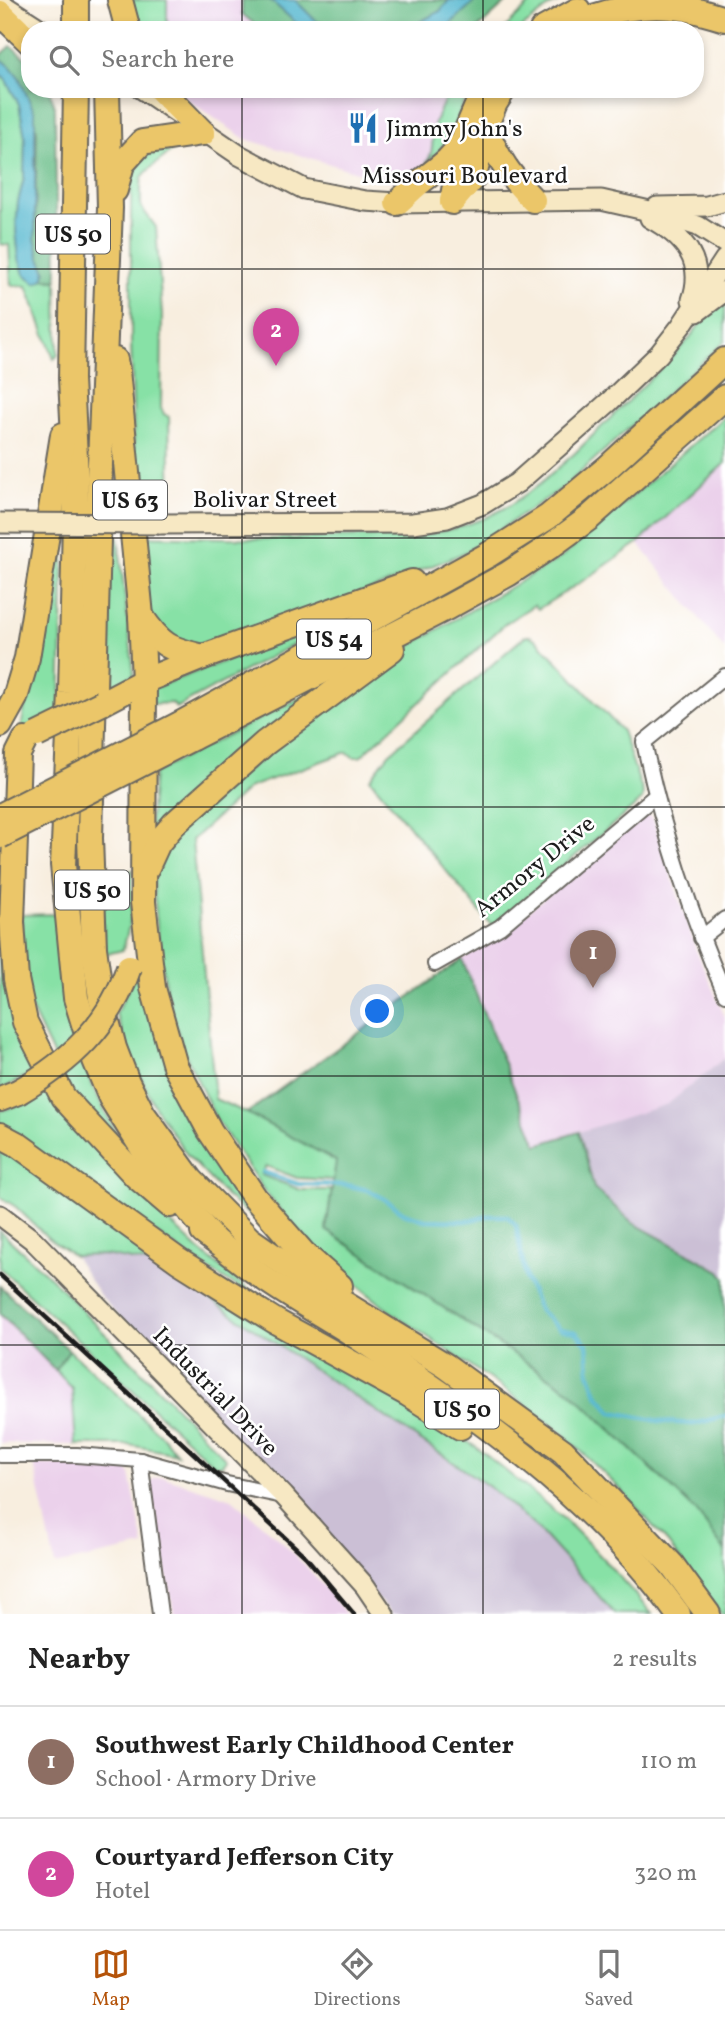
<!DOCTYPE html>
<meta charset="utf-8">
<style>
:root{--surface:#fff;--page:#f6f6f6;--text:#222;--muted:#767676;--line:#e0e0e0;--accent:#b45309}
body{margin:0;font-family:Vollkorn,serif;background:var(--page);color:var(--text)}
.you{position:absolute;left:378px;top:1012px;width:24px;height:24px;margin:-18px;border:5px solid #fff;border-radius:50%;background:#1a73e8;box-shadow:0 0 0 10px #1a73e833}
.badge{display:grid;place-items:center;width:46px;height:46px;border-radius:50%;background:var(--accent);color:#fff;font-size:23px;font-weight:700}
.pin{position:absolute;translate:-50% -58px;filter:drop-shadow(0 2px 4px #0008)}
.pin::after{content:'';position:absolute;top:37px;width:24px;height:21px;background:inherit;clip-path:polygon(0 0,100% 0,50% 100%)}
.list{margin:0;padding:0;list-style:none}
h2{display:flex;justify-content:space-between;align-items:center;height:91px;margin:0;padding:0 28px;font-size:30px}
h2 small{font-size:23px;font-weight:400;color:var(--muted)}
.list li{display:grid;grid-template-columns:46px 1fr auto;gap:21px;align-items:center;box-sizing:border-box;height:112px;padding:0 28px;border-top:2px solid var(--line)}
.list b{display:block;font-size:26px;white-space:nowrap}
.list p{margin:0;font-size:23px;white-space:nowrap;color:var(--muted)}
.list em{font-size:23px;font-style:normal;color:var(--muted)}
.icon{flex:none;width:38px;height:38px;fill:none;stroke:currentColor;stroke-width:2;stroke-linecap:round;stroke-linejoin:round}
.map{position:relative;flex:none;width:725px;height:1614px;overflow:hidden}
.search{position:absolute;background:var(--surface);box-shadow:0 4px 10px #0003;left:21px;right:21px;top:21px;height:77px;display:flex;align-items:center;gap:18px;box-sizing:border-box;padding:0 24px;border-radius:28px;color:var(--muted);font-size:26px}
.sheet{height:315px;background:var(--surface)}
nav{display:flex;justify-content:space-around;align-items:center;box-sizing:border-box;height:98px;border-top:2px solid var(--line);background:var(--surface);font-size:19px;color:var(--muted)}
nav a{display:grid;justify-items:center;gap:4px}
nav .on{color:var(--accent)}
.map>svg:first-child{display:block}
.built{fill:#ebd1eb}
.industrial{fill:#cbbfd5}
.green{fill:#87e1a6;stroke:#527e61;stroke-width:2}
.forest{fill:#6dbf8b;stroke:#446e54;stroke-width:2}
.water{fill:#50b5ce;stroke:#366875;stroke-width:2}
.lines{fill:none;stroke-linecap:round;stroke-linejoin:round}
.stream{stroke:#50b5ce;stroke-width:4.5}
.street-casing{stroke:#696660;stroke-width:18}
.secondary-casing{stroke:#696660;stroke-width:23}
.highway-casing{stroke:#696660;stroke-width:28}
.street{stroke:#fff;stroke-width:14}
.secondary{stroke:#f7e8c3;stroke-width:19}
.highway{stroke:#ebc669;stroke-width:24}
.rail{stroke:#1c1c1c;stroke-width:4.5}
.secondary-bridge-casing{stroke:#696660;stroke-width:23;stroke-linecap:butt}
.highway-bridge-casing{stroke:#696660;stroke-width:28;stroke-linecap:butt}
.secondary-bridge{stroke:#f7e8c3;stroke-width:19}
.highway-bridge{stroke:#ebc669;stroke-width:24}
.grid{fill:none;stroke:#1c1c1c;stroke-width:2;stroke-opacity:0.55}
.labels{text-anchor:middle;stroke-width:5;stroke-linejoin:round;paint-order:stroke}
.shield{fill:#fff;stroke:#606060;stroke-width:2}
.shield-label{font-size:23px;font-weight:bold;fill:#1c1c1c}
.poi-label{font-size:24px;fill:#1c1c1c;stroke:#fff;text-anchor:start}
.street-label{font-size:24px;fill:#1c1c1c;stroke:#fff}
</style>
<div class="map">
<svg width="725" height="1614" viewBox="0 0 725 1614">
<rect width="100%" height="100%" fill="#fff"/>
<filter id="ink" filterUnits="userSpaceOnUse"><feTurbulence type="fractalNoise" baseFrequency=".0143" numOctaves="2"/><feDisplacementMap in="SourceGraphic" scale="14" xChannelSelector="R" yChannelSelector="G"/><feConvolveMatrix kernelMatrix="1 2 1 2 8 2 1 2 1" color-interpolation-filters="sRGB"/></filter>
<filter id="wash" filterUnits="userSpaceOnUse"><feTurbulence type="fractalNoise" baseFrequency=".00686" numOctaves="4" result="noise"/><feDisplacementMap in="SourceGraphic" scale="28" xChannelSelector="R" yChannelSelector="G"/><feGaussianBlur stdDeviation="1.57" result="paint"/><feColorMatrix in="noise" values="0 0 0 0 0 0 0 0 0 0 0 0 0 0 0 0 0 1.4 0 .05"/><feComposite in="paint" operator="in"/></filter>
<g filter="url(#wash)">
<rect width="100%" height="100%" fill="#f8eedf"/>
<!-- built -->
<g class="built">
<path d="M167 0H242L243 14 262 30H167Z"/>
<path d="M172 89H450L435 124 434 148 431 156 427 163 406 180 388 181 245 139Z"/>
<path d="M725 463V650L638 543Z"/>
<path d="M648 815 653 819 696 950 725 1017V1058L668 1105 537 1145 462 959 494 940 642 816Z"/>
<path d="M0 1314 72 1388 76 1445 0 1443Z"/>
<path d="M34 1464 122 1467 127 1469 130 1474 144 1546 55 1565Z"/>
<path d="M164 1477 232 1499 280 1540 313 1574 346 1614H174L150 1483 155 1478Z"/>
</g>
<!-- industrial -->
<g class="industrial">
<path d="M725 1058V1278L720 1271 633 1223 594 1188 579 1132 668 1104Z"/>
<path d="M105 1255 159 1265 487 1485 538 1529 615 1614H392L120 1318 99 1294 74 1256Z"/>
</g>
<!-- green -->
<g class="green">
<path d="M128 0H167V30H135Z"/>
<path d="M534 0H563L550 6 519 30H503Z"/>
<path d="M0 75 4 77 19 104 25 137 24 178 18 202 16 231 19 258 24 274 36 282 43 279 57 280 58 355 54 359 27 286 11 285 9 245 0 244Z"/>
<path d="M450 89H469C455 120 454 140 426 163 435 151 431 140 434 126 437 113 445 101 450 89Z"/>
<path d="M177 147C169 154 145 170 142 178 140 187 141 198 141 207L156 227 162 315 161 408 164 414 169 417 171 510 136 511 131 342V184C139 155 148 150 177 147Z"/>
<path d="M725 298V341L564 487 466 552 387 584 198 651 151 623 138 536 269 539 423 535 456 528 483 519 509 506 540 484 575 453 661 368 689 339 705 317Z"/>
<path d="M725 416V463L638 543 589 577 538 609 534 605 506 623 360 757H353L347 752 250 787 192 840 215 1099 247 1113 337 1161 333 1180 297 1178 266 1166 261 1175 301 1190H332L326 1230 570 1391 697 1512 725 1551V1614H721L668 1543 620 1489 561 1432 500 1386 391 1312 333 1266 290 1222 265 1192 215 1117 182 1047 166 989 158 938 153 882 157 860 167 842 225 787 382 665 411 645 562 557Z"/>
<path d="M53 535H64L60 712 21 729Z"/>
<path d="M110 537H118L134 675 104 691Z"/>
<path d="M318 626 320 630 176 708 173 703 152 704 153 688Z"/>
<path d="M525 636H530L538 641 622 731 643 793 642 800 492 926 370 779 389 754Z"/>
<path d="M334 680 149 833 154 773Z"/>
<path d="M0 866 2 867V959L7 993 36 1071 0 1090Z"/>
<path d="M132 870 131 918 123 950 103 955 102 882Z"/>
<path d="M55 914C59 949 61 983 69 1017 81 1065 101 1110 128 1151L76 1103 27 1000 21 915Z"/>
<path d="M142 961 150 1005 274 1235 226 1196 188 1156 156 1109 130 1055 116 1014Z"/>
<path d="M46 1089 110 1165 198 1249 270 1307 206 1268 0 1126V1111L16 1106Z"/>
<path d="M0 1147 476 1447C507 1472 538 1496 568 1523 598 1551 625 1583 652 1614H615L538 1529 487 1485 159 1265 105 1255 74 1256 48 1238 16 1207 0 1197Z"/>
<path d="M0 1231 59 1286 226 1459 222 1465H214L0 1268Z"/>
<path d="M69 1350 160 1434 177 1454 129 1445H76L72 1388 55 1370Z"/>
</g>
<!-- forest -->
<g class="forest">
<path d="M242 0H509L476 30H262L242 14Z"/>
<path d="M11 46 30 62V89H49L55 108 57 280 43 279 46 271 39 256 35 238 37 130 10 66 0 58V56Z"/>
<path d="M462 959 537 1145 579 1132 594 1188 633 1223 720 1271 725 1278V1551L697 1512 570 1391 326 1230 336 1161 247 1113Z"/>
<path d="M0 1286 69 1350 55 1370 0 1314Z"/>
</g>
<!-- water -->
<g class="water">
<path d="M270 0H295L315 20 333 30H304Z"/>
<path d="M449 0H476L444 30H405L440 11Z"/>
<path d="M0 58 10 66 19 77 35 113V238L39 256 46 271 43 279 36 283 24 274 19 258 16 231 18 202 24 178 25 137 19 104 4 77 0 75Z"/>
</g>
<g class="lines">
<!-- stream -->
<path class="stream" d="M263 1172 298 1184 346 1185 368 1190 383 1198 404 1213 425 1220 465 1221 489 1216H507L516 1225 526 1279 540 1311 560 1329 576 1332 587 1344 589 1372 597 1394 612 1412 665 1422 694 1424 725 1416"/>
</g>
</g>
<g filter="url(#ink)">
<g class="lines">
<defs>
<g id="street">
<path d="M725 676 644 742C662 828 690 913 725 994"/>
<path d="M701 938 725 919"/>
<path d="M435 964 500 927 655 796"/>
<path d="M0 1455H77L140 1460 227 1484 283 1496"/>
<path d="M140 1460 160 1614"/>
</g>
<g id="secondary">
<path d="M0 3 42 30"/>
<path d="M142 89 239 155 304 189 365 201 397 203 601 200 654 212 698 226 725 243"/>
<path d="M657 207 707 206 725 201"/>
<path d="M650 218C683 236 706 260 692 300"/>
<path d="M697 312 725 291"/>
<path d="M159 524 413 523 447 518 483 504 517 483 610 401 659 354 681 326 725 259"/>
<path d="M0 1215 33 1240 284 1496 365 1586 384 1614"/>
</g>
<g id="highway">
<path d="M76 0V30"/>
<path d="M120 0 128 30"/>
<path d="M0 13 30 42"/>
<path d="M542 30 578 10"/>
<path d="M566 30C599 9 645 3 683 8 697 10 711 15 725 19"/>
<path d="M76 89 71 379 76 477 71 693 63 865 76 998 95 1060 111 1098 158 1173 214 1240"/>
<path d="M107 89 110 208 100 464 90 838 94 948 101 998 114 1048 127 1082 143 1114 191 1180 249 1239 322 1290 446 1366 563 1451 672 1565 708 1614"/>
<path d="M160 89 203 133"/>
<path d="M486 129C498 160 510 176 533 200"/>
<path d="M115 190 122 164 142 142 203 133"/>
<path d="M452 201 465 134 483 92"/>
<path d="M452 202 474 176 488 120 495 103 504 89"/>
<path d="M397 203C404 197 411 190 418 184 433 171 451 162 460 144"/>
<path d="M115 360 117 370 141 616 144 681 143 902 153 988 175 1066 210 1131 255 1198 303 1253 340 1286"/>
<path d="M141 616C161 646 169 649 203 657"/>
<path d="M102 703 144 681 203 657 412 582"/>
<path d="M180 724 488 555 548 517 607 468 725 360"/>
<path d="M0 725 15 698 27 658 63 435"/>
<path d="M192 738 448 607 508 574 552 545 589 518 725 397"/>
<path d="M25 740 18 754 12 922 16 979 25 1022 63 1097 136 1176 170 1205"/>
<path d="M147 867 158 843 174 824 265 743 392 649"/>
<path d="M0 1099 18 1092"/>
<path d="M0 1135 17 1144 179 1261 275 1321 408 1394 460 1427"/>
<path d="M203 1232C226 1249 248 1268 271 1283 298 1301 326 1317 353 1334 472 1412 595 1497 678 1614"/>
</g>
</defs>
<!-- street casing -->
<use href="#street" class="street-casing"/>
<!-- secondary casing -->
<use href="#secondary" class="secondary-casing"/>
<!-- highway casing -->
<use href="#highway" class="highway-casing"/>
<!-- street -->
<use href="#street" class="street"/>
<!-- secondary -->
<use href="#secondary" class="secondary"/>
<!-- highway -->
<use href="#highway" class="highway"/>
<!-- rail -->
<path class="rail" d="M0 1275 306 1557 354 1614"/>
<defs>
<path id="secondary-bridge" d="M0 523 159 524"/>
<g id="highway-bridge">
<path d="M37 735 102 703"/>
<path d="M0 816 180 724"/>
<path d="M0 836 192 738"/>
<path d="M18 1092C70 1062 110 1025 129 967"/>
</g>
</defs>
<!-- secondary-bridge casing -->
<use href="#secondary-bridge" class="secondary-bridge-casing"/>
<!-- highway-bridge casing -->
<use href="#highway-bridge" class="highway-bridge-casing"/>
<!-- secondary-bridge -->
<use href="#secondary-bridge" class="secondary-bridge"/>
<!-- highway-bridge -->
<use href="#highway-bridge" class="highway-bridge"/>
</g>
</g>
<!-- grid -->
<path class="grid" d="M242 0V30M483 0V30M242 89V1614M483 89V1614M0 269H725M0 538H725M0 807H725M0 1076H725M0 1345H725"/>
<!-- icons -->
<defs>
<symbol id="restaurant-bare" viewBox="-9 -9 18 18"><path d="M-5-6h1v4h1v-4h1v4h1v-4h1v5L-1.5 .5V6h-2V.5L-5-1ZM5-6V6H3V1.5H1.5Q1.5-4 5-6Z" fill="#1f6fb2" stroke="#fff" stroke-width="2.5" paint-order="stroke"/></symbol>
</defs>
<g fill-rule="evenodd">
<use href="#restaurant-bare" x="341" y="106" width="44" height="44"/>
</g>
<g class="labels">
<!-- shield labels -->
<g class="shield">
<rect x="36" y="214.5" width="74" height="39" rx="5"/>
<rect x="93" y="480.5" width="74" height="39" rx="5"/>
<rect x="297" y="619.5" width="74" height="39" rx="5"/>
<rect x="55" y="870.5" width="74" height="39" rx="5"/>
<rect x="425" y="1389.5" width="74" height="39" rx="5"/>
</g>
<g class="shield-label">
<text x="73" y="242">US 50</text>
<text x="130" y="508">US 63</text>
<text x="334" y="647">US 54</text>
<text x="92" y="898">US 50</text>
<text x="462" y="1417">US 50</text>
</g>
<!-- poi labels -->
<g class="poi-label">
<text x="386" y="136">Jimmy John's</text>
</g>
<!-- street labels -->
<g class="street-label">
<text x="465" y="183">Missouri Boulevard</text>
<text x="265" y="507">Bolivar Street</text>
<text transform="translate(534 866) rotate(-39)" y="8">Armory Drive</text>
<text transform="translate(216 1391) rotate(46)" y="8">Industrial Drive</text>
</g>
</g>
</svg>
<div class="you"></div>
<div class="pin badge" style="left:593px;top:988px;background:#8d6e63">1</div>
<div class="pin badge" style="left:276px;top:366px;background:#d1479c">2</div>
<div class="search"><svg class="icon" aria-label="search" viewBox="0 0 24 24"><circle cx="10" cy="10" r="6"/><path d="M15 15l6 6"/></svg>Search here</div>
</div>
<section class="sheet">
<h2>Nearby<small>2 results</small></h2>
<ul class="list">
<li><span class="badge" style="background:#8d6e63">1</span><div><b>Southwest Early Childhood Center</b><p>School · Armory Drive</p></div><em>110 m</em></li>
<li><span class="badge" style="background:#d1479c">2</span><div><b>Courtyard Jefferson City</b><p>Hotel</p></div><em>320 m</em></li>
</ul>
</section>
<nav>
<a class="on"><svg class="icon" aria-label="map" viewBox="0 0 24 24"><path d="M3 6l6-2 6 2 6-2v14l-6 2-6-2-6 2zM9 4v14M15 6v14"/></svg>Map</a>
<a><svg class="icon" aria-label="directions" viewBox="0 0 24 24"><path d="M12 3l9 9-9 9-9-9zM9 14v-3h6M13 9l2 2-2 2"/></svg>Directions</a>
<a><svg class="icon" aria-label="saved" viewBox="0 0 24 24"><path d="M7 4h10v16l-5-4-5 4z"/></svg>Saved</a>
</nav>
